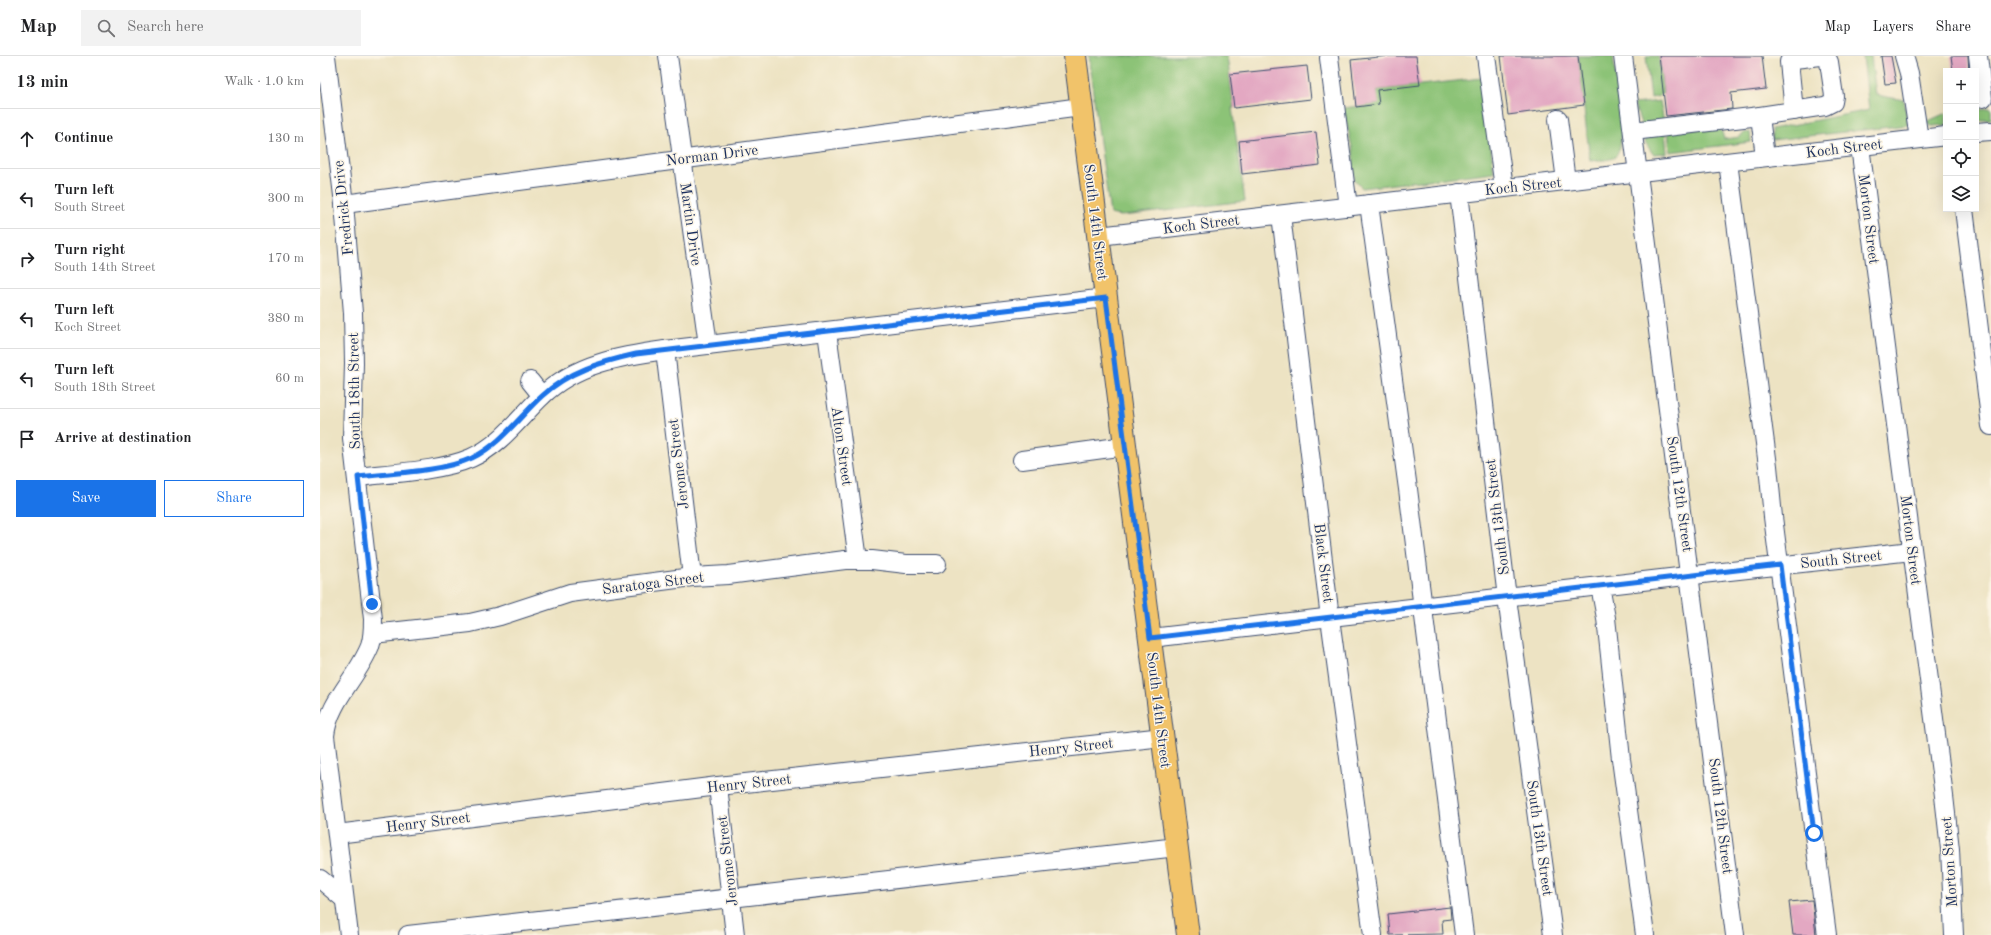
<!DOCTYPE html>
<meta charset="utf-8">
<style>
:root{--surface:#fff;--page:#f2f2f2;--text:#202124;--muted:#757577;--line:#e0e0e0;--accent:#1a73e8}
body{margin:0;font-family:"Old Standard TT",serif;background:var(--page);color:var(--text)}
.controls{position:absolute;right:12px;top:12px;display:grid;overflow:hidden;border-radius:0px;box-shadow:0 4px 16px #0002}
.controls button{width:36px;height:36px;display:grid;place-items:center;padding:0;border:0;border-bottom:1px solid var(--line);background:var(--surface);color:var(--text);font:20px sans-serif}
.stop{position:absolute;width:12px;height:12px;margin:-9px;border:3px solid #1a73e8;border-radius:50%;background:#fff}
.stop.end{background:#1a73e8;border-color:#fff;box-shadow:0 1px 4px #0008}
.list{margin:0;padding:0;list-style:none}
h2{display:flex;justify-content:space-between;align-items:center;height:52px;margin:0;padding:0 16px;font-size:17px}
h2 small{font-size:13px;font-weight:400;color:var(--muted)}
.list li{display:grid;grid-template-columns:26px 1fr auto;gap:12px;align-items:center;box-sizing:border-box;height:60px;padding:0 16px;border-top:1px solid var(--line)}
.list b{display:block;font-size:15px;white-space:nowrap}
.list p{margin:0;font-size:13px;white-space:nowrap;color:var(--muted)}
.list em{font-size:13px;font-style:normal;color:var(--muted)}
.actions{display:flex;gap:8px;padding:12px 16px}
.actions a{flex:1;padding:9px 0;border:1px solid var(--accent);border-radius:0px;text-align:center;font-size:14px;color:var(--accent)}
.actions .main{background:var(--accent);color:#fff}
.icon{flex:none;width:22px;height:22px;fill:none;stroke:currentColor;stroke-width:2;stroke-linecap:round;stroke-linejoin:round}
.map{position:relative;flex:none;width:1671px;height:879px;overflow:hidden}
header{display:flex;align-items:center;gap:24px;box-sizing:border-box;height:56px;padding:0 20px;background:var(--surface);border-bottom:1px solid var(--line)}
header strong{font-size:19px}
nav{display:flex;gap:22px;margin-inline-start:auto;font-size:14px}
.search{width:280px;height:36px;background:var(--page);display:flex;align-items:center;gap:10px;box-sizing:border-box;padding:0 14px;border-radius:0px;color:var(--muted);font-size:15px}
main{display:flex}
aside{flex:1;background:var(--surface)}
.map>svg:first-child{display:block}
.green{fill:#8cc377;stroke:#54796a}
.building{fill:#e3a8c2}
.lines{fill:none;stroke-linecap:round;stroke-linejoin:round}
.minor-casing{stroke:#3a4a6d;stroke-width:20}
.major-casing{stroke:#3a4a6d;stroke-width:24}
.minor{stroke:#fff;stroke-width:18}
.major{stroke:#f1c36a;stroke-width:22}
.route{stroke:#1a73e8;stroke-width:5}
.labels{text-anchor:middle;stroke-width:3;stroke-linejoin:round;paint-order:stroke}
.street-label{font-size:15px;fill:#1b2f5e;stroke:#fcf5e5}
</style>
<header>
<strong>Map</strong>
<div class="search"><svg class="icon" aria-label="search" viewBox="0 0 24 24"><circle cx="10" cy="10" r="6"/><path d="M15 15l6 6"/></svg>Search here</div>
<nav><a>Map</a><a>Layers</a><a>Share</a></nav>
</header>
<main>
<aside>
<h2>13 min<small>Walk · 1.0 km</small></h2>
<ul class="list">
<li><svg class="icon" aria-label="ahead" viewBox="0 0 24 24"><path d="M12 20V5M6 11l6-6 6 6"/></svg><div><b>Continue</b></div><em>130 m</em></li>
<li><svg class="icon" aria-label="left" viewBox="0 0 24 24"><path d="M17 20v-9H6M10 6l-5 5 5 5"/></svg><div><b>Turn left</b><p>South Street</p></div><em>300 m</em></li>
<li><svg class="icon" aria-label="right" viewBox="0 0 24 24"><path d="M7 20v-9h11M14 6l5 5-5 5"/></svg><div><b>Turn right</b><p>South 14th Street</p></div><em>170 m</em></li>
<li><svg class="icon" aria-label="left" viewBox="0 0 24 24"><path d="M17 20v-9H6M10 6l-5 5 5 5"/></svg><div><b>Turn left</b><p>Koch Street</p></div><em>380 m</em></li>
<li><svg class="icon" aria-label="left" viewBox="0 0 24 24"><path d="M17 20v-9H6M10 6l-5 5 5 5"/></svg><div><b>Turn left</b><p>South 18th Street</p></div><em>60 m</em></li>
<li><svg class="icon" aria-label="arrive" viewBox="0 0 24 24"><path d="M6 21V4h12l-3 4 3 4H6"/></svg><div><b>Arrive at destination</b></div></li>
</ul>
<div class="actions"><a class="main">Save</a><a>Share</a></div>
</aside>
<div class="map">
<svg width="1671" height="879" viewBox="0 0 1671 879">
<rect width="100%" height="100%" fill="#fcf5e5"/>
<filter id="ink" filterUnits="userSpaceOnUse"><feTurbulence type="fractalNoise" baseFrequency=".025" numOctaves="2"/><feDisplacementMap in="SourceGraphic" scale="8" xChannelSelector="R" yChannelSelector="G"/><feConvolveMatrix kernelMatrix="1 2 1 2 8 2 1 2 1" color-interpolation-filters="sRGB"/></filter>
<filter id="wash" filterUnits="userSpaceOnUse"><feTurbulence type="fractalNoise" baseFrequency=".012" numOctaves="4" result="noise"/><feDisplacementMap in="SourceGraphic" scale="16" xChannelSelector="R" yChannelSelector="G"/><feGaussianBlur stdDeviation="0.9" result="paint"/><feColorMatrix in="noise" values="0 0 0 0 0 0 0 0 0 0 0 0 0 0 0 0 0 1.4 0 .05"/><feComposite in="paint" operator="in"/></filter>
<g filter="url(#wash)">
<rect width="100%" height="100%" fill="#ede3c3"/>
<!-- green -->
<g class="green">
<path d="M768 0H907L914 52H912L925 145 812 159 800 160 790 158Z"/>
<path d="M1258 0H1293C1295 19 1309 89 1295 101 1289 105 1277 104 1270 105Z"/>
<path d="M1326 0H1339L1343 37 1340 40 1331 42Z"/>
<path d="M1543 0H1551L1556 39 1584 44 1588 69 1452 84 1451 73 1549 54Z"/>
<path d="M1162 22 1174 116 1042 132 1034 124 1033 95 1023 52 1058 48 1057 34Z"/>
<path d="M1340 45 1344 67 1322 70 1314 48Z"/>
<path d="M1671 52V63L1656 65V53Z"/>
<path d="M1626 57V69L1612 70 1606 66Z"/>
<path d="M1397 72 1402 76 1404 83 1420 81 1423 77 1430 76 1431 86 1350 96 1348 74Z"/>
<path d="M1345 75 1347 97 1333 98 1325 86 1326 81Z"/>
</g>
<g id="blocks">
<!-- building -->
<g class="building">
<path d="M1068 0H1096L1100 29 1057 34 1059 48 1036 51 1031 4Z"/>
<path d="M1181 0H1258L1264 49 1188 59Z"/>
<path d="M1339 0H1442L1446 33 1411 37 1412 53 1346 60Z"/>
<path d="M1561 0H1571L1576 27 1565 28Z"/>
<path d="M1631 0H1648L1649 15H1633Z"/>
<path d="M987 10 991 43 914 52 910 18Z"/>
<path d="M996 76 1000 109 922 118 919 85Z"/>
<path d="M1492 844 1496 879H1473L1469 846Z"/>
<path d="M1130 851 1131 863 1122 864 1123 878 1070 879 1068 858Z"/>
</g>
</g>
</g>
<g filter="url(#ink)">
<use href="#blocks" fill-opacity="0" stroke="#3a4a6d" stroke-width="1"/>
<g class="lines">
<defs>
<g id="minor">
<path d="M6 0 24 148 33 257 34 307 32 382 53 563C53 572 53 581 50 590 38 621 8 646 5 680L29 879"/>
<path d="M348 0 388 289"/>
<path d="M1166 0 1184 132"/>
<path d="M1303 0 1415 879"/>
<path d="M1584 0 1589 17 1599 83"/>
<path d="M1658 0 1663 42"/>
<path d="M1009 2 1028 151"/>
<path d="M1474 55 1469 6 1474 3 1501 0"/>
<path d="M1440 60 1505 50 1513 46 1514 40 1509 6 1507 2 1502 0"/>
<path d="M1238 63 1246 125"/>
<path d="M1313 75 1440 60 1445 101"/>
<path d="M1656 76 1671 75"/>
<path d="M1540 90 1624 740 1630 793 1634 879"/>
<path d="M1408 106 1448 410 1453 461 1507 879"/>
<path d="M1139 137 1187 542 1233 879"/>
<path d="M24 148 761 51"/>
<path d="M1049 148 1088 433 1144 879"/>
<path d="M1644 153 1671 370"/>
<path d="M961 159 1010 562 1053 879"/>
<path d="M779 180 1626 80"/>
<path d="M507 276 538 504"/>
<path d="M345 294 372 521"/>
<path d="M210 325 222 340"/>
<path d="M702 404 805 390"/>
<path d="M37 421C71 417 121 415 151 402 181 389 199 362 222 340 255 308 301 300 345 294L786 242"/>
<path d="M1280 530 1286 562 1301 703 1325 879"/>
<path d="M53 578 150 567 180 560 250 537 372 521 408 519 525 504H552L586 508H617"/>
<path d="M831 582C1084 553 1338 522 1592 495"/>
<path d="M398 730 415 879"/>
<path d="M17 778 398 730 843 681"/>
<path d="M0 823 24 843"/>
<path d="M88 879 857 791"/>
</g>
<path id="major" d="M755 0 868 879"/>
</defs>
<!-- minor casing -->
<use href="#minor" class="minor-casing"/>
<!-- major casing -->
<use href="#major" class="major-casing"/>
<!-- minor -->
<use href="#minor" class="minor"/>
<!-- major -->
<use href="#major" class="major"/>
</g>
</g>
<g class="lines" filter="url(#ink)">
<!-- route -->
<path class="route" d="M52 548 38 421C71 417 121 416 152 402 181 388 199 361 222 340 249 315 281 306 316 298L786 242 830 582 1460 509 1494 777"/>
</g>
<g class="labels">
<!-- street labels -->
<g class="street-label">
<text transform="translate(1524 92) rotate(-7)" y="5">Koch Street</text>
<text transform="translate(392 99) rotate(-7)" y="5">Norman Drive</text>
<text transform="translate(1203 130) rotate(-6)" y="5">Koch Street</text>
<text transform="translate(23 152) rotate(-96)" y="5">Fredrick Drive</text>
<text transform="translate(1549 163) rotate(83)" y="5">Morton Street</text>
<text transform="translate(776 166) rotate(83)" y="5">South 14th Street</text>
<text transform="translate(371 168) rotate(82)" y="5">Martin Drive</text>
<text transform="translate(881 168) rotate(-7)" y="5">Koch Street</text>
<text transform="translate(34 335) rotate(-91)" y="5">South 18th Street</text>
<text transform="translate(522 390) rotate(82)" y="5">Alton Street</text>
<text transform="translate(358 408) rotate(-97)" y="5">Jerome Street</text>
<text transform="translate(1360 438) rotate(82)" y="5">South 12th Street</text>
<text transform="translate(1177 461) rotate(-97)" y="5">South 13th Street</text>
<text transform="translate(1591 484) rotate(83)" y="5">Morton Street</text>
<text transform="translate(1521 503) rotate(-6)" y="5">South Street</text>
<text transform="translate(1004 507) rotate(83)" y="5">Black Street</text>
<text transform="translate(333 527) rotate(-7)" y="5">Saratoga Street</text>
<text transform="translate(839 654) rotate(83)" y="5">South 14th Street</text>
<text transform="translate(751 691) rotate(-6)" y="5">Henry Street</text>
<text transform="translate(429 727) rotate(-6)" y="5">Henry Street</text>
<text transform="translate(1401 760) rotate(83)" y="5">South 12th Street</text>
<text transform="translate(108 766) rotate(-7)" y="5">Henry Street</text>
<text transform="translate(1220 782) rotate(82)" y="5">South 13th Street</text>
<text transform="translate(407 805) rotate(-97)" y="5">Jerome Street</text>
<text transform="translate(1629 806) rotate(-94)" y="5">Morton Street</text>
</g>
</g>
</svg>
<div class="controls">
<button>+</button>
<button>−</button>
<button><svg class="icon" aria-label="locate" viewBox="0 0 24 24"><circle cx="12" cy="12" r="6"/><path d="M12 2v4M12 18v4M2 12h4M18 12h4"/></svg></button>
<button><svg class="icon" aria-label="layers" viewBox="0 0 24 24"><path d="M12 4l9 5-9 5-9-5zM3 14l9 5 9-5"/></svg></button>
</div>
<div class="stop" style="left:1494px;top:777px"></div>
<div class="stop end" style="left:52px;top:548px"></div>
</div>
</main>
